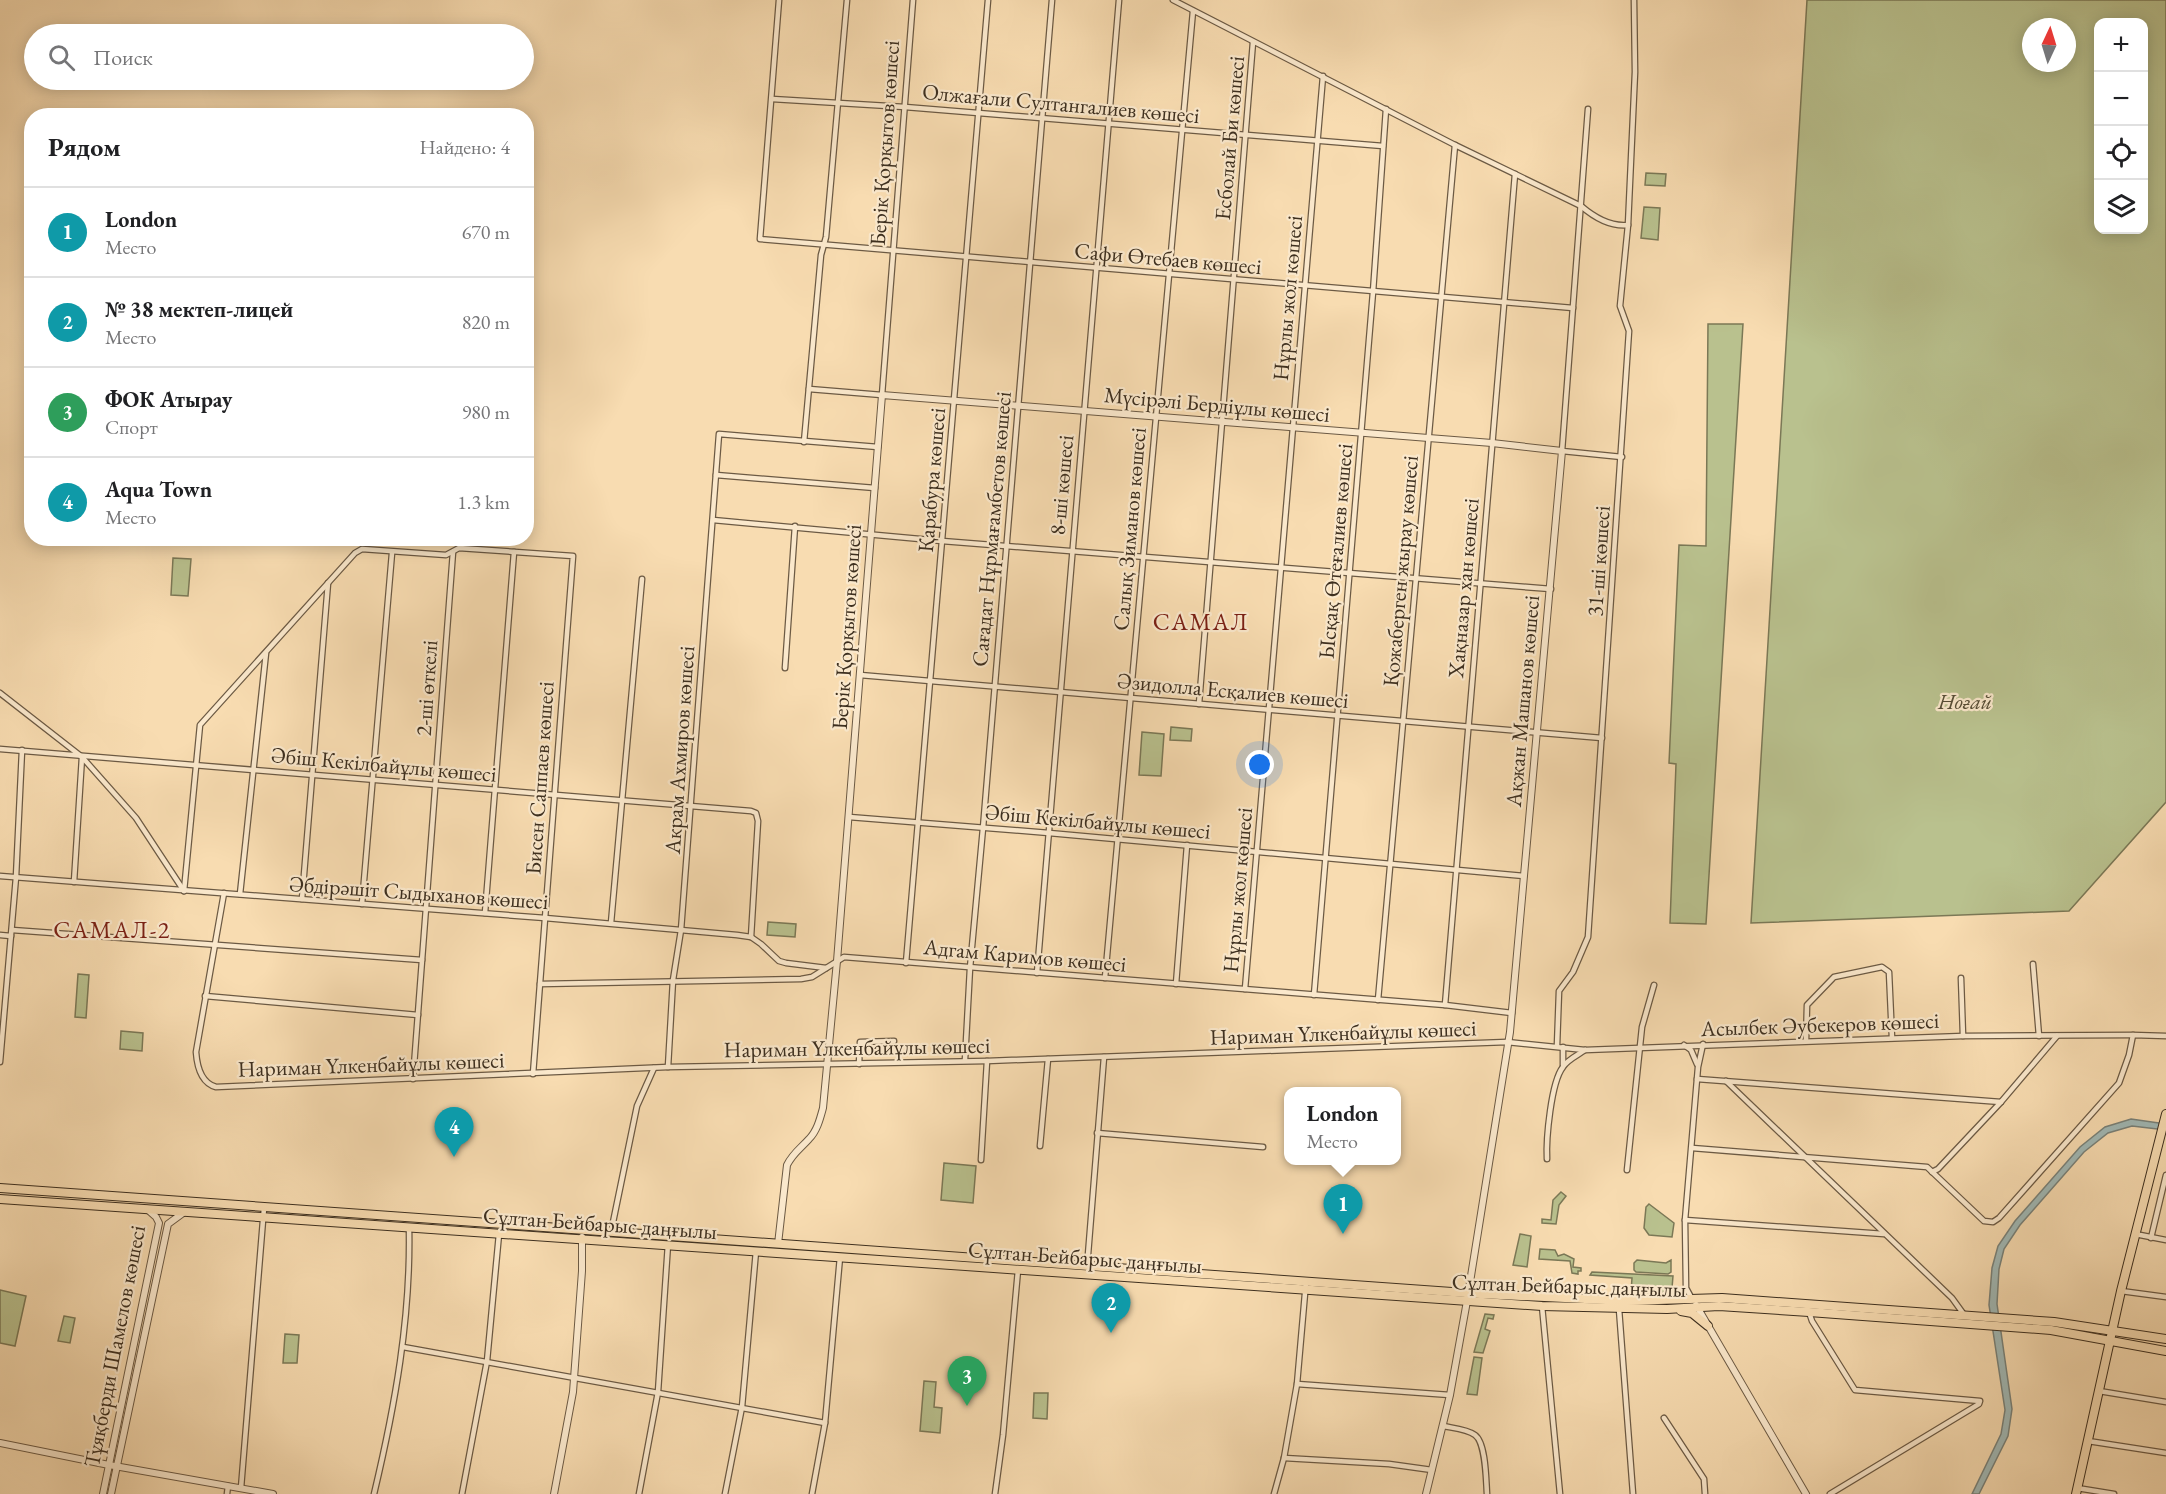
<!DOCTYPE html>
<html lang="ru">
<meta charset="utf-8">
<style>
:root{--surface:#fff;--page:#f6f6f6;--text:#202124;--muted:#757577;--line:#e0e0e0;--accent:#0b8043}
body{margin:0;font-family:"EB Garamond",serif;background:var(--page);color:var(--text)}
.controls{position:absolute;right:18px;top:18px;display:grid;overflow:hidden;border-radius:12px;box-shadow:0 3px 15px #0003}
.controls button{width:54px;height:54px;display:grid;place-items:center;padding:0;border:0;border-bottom:2px solid var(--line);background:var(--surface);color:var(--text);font:30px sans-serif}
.compass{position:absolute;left:2022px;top:18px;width:54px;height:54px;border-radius:50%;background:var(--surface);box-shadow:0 3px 15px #0003;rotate:4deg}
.you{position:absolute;left:1260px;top:765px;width:21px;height:21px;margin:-15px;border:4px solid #fff;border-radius:50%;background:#1a73e8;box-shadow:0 0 0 9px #1a73e833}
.badge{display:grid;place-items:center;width:39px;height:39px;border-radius:50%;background:var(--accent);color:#fff;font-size:20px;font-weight:700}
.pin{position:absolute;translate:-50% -50px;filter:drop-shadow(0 2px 3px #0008)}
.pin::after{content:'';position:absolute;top:32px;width:21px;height:18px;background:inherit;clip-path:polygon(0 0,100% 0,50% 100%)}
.popup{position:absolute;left:1284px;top:1087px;width:117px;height:78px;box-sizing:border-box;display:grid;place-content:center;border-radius:12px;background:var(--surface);filter:drop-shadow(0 2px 4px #0005);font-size:20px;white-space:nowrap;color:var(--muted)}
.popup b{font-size:22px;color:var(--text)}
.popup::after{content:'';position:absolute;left:50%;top:100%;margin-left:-12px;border:12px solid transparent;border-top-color:var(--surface)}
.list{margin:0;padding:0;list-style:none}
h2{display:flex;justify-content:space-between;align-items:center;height:78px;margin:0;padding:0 24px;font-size:26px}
h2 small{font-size:20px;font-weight:400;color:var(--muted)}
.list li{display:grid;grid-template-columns:39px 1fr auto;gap:18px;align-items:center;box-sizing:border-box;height:90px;padding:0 24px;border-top:2px solid var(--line)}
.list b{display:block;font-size:22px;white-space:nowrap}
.list p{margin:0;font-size:20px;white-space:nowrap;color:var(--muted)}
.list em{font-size:20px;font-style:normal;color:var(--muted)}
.icon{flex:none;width:33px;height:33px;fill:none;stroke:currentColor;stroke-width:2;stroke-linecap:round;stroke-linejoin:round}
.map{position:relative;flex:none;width:2166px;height:1494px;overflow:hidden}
.search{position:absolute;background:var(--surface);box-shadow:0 3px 15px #0003;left:24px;top:24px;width:510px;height:66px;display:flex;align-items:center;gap:15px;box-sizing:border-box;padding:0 21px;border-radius:33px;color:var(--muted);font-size:22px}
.panel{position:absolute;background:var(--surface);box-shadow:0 3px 15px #0003;left:24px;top:108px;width:510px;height:438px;border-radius:24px}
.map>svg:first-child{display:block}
.green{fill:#b9c18e;stroke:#7b7856;stroke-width:1.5;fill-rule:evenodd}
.water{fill:#a1b9b6;stroke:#79827a;stroke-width:1.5}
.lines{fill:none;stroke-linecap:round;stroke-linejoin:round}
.minor-casing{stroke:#6c5a44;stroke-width:7}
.tertiary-casing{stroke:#6c5a44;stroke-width:8}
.primary-casing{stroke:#3d2f1f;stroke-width:10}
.minor{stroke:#fae8cc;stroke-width:4.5}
.tertiary{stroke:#fae8cc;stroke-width:6}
.primary{stroke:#f8dcb1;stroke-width:8}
.labels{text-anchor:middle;stroke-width:4.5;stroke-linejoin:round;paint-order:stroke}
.street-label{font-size:22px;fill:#3d2f1f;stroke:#fae8cc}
.park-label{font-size:22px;font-style:italic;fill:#564c35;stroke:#fae8cc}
.neighbourhood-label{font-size:24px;letter-spacing:1.5px;fill:#7a1f14;stroke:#fae8cc}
</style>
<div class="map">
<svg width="2166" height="1494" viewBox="0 0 2166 1494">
<rect width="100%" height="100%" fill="#f8dcb1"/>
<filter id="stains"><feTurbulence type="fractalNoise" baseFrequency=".00333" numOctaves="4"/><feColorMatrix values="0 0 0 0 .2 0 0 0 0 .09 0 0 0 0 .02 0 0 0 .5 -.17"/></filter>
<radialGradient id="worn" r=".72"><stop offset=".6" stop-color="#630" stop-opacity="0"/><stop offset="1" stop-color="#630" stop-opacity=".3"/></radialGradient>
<!-- green -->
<g class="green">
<path d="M1807 0H2166V802L2069 911 1751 923ZM2144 22V230H2098V22ZM2031 27H2067V63H2031Z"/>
<path d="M1646 173 1666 174 1665 186 1645 185Z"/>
<path d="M1644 207 1660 208 1658 240 1641 238Z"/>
<path d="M1708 324H1743L1706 924 1670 923 1676 764 1669 763 1679 545 1706 546Z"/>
<path d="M173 558 191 559 188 596 171 595Z"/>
<path d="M1171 727 1192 729 1191 741 1170 740Z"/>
<path d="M1142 732 1164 734 1161 776 1139 775Z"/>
<path d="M768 922 796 924 795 937 767 935Z"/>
<path d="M78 974 89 975 86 1018 75 1017Z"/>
<path d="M121 1031 143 1033 142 1051 120 1049Z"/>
<path d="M944 1163 976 1166 973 1203 941 1200Z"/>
<path d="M1561 1192 1566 1196 1559 1205 1556 1224 1542 1223V1219L1551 1220 1553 1200Z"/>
<path d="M1649 1204 1674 1223 1672 1237 1649 1235 1644 1228 1646 1207Z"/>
<path d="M1520 1234 1531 1236 1527 1267 1513 1265Z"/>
<path d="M1540 1249 1555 1250 1558 1256 1564 1254 1574 1259 1573 1267 1581 1268V1271H1578V1274L1572 1273 1570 1261 1539 1259Z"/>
<path d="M1637 1260 1666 1263 1671 1260V1272L1668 1274 1636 1272 1634 1270V1263Z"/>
<path d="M1592 1272 1673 1276 1672 1288 1660 1294 1631 1292 1632 1278 1590 1275Z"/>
<path d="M0 1290 26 1296 15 1346 0 1343Z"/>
<path d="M1485 1314 1494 1315 1493 1319 1488 1318 1485 1329 1490 1331 1483 1353 1474 1352Z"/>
<path d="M64 1316 75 1318 70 1343 58 1341Z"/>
<path d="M285 1334 299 1335 297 1363H283Z"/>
<path d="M1474 1357 1482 1358 1477 1395 1467 1394Z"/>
<path d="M924 1381 936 1382 934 1407 942 1408 940 1433 920 1431Z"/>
<path d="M1034 1393H1048L1047 1419 1033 1418Z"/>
</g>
<!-- water -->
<path class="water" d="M2131 1119 2166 1124V1130L2132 1126 2108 1133 2084 1152 2020 1225 2004 1249 1999 1269 1997 1304 2012 1409 2008 1436 1979 1494H1972L2001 1434 2005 1410 1989 1305 1992 1268 1998 1246 2015 1221 2080 1147 2105 1127Z"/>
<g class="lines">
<defs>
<g id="minor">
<path d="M779 0 760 239 1573 308"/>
<path d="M1173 0 1455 145 1581 206C1595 218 1610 227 1628 225"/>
<path d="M772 99 905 107 1383 146"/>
<path d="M1588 109 1562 451 1622 457"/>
<path d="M809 389 882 395 913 0"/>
<path d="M804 442 821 255 826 237 847 0"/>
<path d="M716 475 875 488"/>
<path d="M713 520 942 541 1551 589"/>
<path d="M785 668 795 526"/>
<path d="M860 675 1602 738"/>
<path d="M0 693 82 757 136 818 184 891"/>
<path d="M1199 704 1253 42"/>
<path d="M0 749 751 811 756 813 758 821 751 937"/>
<path d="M849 817 1049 833 1524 876"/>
<path d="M0 876 545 918 737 935 751 937 761 944 779 961 786 963 826 968"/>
<path d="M74 882 82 757"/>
<path d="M184 891 200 725 355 553 362 549 446 555 459 548 573 556 533 1074"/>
<path d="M224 893 196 1052C197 1066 201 1083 216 1087L668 1067 987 1061 1507 1042 1585 1050 1963 1036 2133 1035"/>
<path d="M240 894 266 653"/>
<path d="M302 899 328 583"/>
<path d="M362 904 392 553"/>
<path d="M485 913 514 552"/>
<path d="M611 923 642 579"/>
<path d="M12 930 422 960"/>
<path d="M0 935 11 936"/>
<path d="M906 963 988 0"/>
<path d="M2033 964 2039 1036"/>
<path d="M1037 973 1119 0"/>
<path d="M1105 978 1193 11"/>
<path d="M1961 978 1963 1036"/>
<path d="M540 984 801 979 812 977 844 957 1445 1005 1512 1013"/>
<path d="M1176 984 1187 845"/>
<path d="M1245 989 1323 76"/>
<path d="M1314 995 1373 292 1386 109"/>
<path d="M205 996 418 1015"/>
<path d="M1378 1000 1455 145"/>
<path d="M1445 1005 1515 174"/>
<path d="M1806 1041 1807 1005 1834 977 1882 967 1889 972 1892 1038"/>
<path d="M1684 1045 1691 1050 1697 1064"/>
<path d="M1557 1046 1559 991 1573 972 1588 937 1629 331 1620 306 1628 225 1635 72 1634 0"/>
<path d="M1563 1047V1065"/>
<path d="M965 1060 970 968 983 828 1052 0"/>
<path d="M0 1062 16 877 22 750"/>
<path d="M859 1064 860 1042 894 1041"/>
<path d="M668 1067 673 980 681 930 719 434 878 447"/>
<path d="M413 1079 453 552"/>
<path d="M1697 1079 2001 1102"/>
<path d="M1726 1081 1952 1298 1965 1316"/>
<path d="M1097 1133 1263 1147"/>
<path d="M1040 1146 1048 1059"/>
<path d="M1692 1148 1927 1167 1984 1221 1993 1222 1999 1218 2119 1083 2129 1055 2133 1035 2166 1036"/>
<path d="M1547 1159C1546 1139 1551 1082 1563 1067 1567 1060 1578 1055 1585 1050"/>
<path d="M981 1160 987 1061"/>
<path d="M1627 1170 1642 1027 1654 985"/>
<path d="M1932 1172 1938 1169 2001 1102 2057 1036"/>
<path d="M1685 1220 1884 1234"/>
<path d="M611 1232 637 1106 654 1068"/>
<path d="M2135 1234 2166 1240"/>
<path d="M2151 1238 2166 1175"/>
<path d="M1087 1267 1104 1057"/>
<path d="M2121 1291 2166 1297"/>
<path d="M1692 1299 1686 1288 1685 1220 1698 1067 1703 1044"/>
<path d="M1542 1306 1560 1494"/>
<path d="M1619 1309 1633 1494"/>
<path d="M1809 1312 1812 1321 1855 1390 1980 1401 1979 1404 1830 1494"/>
<path d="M403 1347 825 1423"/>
<path d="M1297 1384 1450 1395"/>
<path d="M2099 1391 2166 1402"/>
<path d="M1664 1418 1704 1479 1705 1494"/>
<path d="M1443 1426C1452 1428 1467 1429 1475 1435 1486 1443 1486 1480 1487 1494"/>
<path d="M2088 1441 2166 1453"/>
<path d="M1284 1458 1389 1464 1432 1470"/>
<path d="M241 1488 264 1208"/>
<path d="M2077 1488 2114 1494"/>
<path d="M227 1494 228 1486"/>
<path d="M374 1494C395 1406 411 1317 409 1227"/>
<path d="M462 1494 487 1361 499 1234"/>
<path d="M639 1494 658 1392 668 1244"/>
<path d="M725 1494 742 1407 756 1251"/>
<path d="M812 1494 825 1423 840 1257"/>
<path d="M995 1494 1003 1435 1018 1270"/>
<path d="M1274 1494 1284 1458 1297 1384 1306 1282"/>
</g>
<g id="tertiary">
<path d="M778 1244 787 1165C793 1153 800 1149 809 1139 817 1131 820 1119 823 1108L837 961 882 395 1492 443 1562 451 1510 1032 1467 1301 1450 1395 1426 1494"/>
<path d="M1696 1305 1806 1494"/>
<path d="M0 1443 109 1465 273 1494"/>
<path d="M103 1494 159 1223 156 1217 147 1209"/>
<path d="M111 1494 168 1224 183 1213"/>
<path d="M554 1494 573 1392 582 1271V1237"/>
</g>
<g id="primary">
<path d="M0 1188 1480 1294 1626 1301 1722 1298 2054 1322 2166 1339"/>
<path d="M0 1199 1542 1306 1667 1309 1719 1306 1809 1312 2051 1330 2166 1351"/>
<path d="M1681 1311 1692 1313 1708 1326"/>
<path d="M2076 1494 2121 1291 2166 1114"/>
</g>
</defs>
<!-- minor casing -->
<use href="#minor" class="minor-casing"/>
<!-- tertiary casing -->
<use href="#tertiary" class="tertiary-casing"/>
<!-- primary casing -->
<use href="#primary" class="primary-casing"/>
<!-- minor -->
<use href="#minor" class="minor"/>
<!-- tertiary -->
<use href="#tertiary" class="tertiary"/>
<!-- primary -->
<use href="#primary" class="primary"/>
</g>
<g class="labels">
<!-- street labels -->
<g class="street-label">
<text transform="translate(1061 103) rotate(5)" y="8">Олжағали Султангалиев көшесі</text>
<text transform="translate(1229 138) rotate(-85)" y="8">Есболай Би көшесі</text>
<text transform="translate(884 143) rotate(-86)" y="8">Берік Қорқытов көшесі</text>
<text transform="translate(1168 258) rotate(5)" y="8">Сафи Өтебаев көшесі</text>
<text transform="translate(1287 298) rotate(-85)" y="8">Нұрлы жол көшесі</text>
<text transform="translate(1217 404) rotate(5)" y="8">Мүсірәлі Бердіұлы көшесі</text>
<text transform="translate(931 480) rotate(-85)" y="8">Қарабура көшесі</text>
<text transform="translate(1061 485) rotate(-85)" y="8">8-шi көшесi</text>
<text transform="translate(991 529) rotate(-85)" y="8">Сағадат Нұрмағамбетов көшесі</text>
<text transform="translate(1129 529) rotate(-85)" y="8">Салық Зиманов көшесі</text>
<text transform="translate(1335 551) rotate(-85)" y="8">Ысқақ Өтеғалиев көшесі</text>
<text transform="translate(1598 561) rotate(-86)" y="8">31-ші көшесі</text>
<text transform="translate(1400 571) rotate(-85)" y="8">Қожаберген жырау көшесі</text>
<text transform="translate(1463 588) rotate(-85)" y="8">Хақназар хан көшесі</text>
<text transform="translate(846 627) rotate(-86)" y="8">Берік Қорқытов көшесі</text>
<text transform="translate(426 688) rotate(-86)" y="8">2-ші өткелі</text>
<text transform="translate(1233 690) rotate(5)" y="8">Әзидолла Есқалиев көшесі</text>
<text transform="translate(1522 701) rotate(-85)" y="8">Ақжан Машанов көшесі</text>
<text transform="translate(679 750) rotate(-86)" y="8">Акрам Ахмиров көшесі</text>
<text transform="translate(384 764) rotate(5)" y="8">Әбіш Кекілбайұлы көшесі</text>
<text transform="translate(539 778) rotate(-86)" y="8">Бисен Саппаев көшесі</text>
<text transform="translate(1098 821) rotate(5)" y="8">Әбіш Кекілбайұлы көшесі</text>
<text transform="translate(1237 890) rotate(-85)" y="8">Нұрлы жол көшесі</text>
<text transform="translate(419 892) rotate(4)" y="8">Әбдірәшіт Сыдыханов көшесі</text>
<text transform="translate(1025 955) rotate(5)" y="8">Адгам Каримов көшесі</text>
<text transform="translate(1820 1024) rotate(-2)" y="8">Асылбек Әубекеров көшесі</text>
<text transform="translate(1343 1032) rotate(-2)" y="8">Нариман Үлкенбайұлы көшесі</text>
<text transform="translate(857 1047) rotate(-1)" y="8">Нариман Үлкенбайұлы көшесі</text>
<text transform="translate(371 1064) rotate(-2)" y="8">Нариман Үлкенбайұлы көшесі</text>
<text transform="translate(600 1223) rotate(4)" y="8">Сұлтан Бейбарыс даңғылы</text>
<text transform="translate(1085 1257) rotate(4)" y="8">Сұлтан Бейбарыс даңғылы</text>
<text transform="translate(1569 1285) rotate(2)" y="8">Сұлтан Бейбарыс даңғылы</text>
<text transform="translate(114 1346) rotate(-79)" y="8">Тұяқберди Шамелов көшесі</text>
</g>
<!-- park labels -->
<g class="park-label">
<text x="1965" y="709">Ноғай</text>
</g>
<!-- neighbourhood labels -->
<g class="neighbourhood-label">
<text x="1201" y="630">САМАЛ</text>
<text x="112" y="938">САМАЛ-2</text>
</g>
</g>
<rect width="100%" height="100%" filter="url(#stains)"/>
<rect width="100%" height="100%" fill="url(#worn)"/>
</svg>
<div class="controls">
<button>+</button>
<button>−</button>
<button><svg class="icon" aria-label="locate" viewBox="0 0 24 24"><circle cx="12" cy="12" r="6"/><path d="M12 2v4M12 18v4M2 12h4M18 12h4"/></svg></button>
<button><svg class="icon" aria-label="layers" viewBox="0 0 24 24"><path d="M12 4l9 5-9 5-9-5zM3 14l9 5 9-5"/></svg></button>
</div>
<svg class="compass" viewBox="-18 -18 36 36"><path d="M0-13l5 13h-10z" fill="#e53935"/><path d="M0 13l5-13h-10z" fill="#757577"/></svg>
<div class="you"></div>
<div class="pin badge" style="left:1343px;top:1234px;background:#0f9aa8">1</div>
<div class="popup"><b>London</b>Место</div>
<div class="pin badge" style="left:1111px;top:1333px;background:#0f9aa8">2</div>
<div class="pin badge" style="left:967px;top:1406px;background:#2e9e5b">3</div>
<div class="pin badge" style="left:454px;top:1157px;background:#0f9aa8">4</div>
<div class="search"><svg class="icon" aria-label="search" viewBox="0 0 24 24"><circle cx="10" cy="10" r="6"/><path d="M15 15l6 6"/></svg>Поиск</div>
<section class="panel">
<h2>Рядом<small>Найдено: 4</small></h2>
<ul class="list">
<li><span class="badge" style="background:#0f9aa8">1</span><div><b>London</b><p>Место</p></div><em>670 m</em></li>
<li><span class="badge" style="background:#0f9aa8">2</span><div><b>№ 38 мектеп-лицей</b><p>Место</p></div><em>820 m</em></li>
<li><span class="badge" style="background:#2e9e5b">3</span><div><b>ФОК Атырау</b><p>Спорт</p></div><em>980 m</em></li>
<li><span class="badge" style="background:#0f9aa8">4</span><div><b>Aqua Town</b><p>Место</p></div><em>1.3 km</em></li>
</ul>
</section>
</div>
